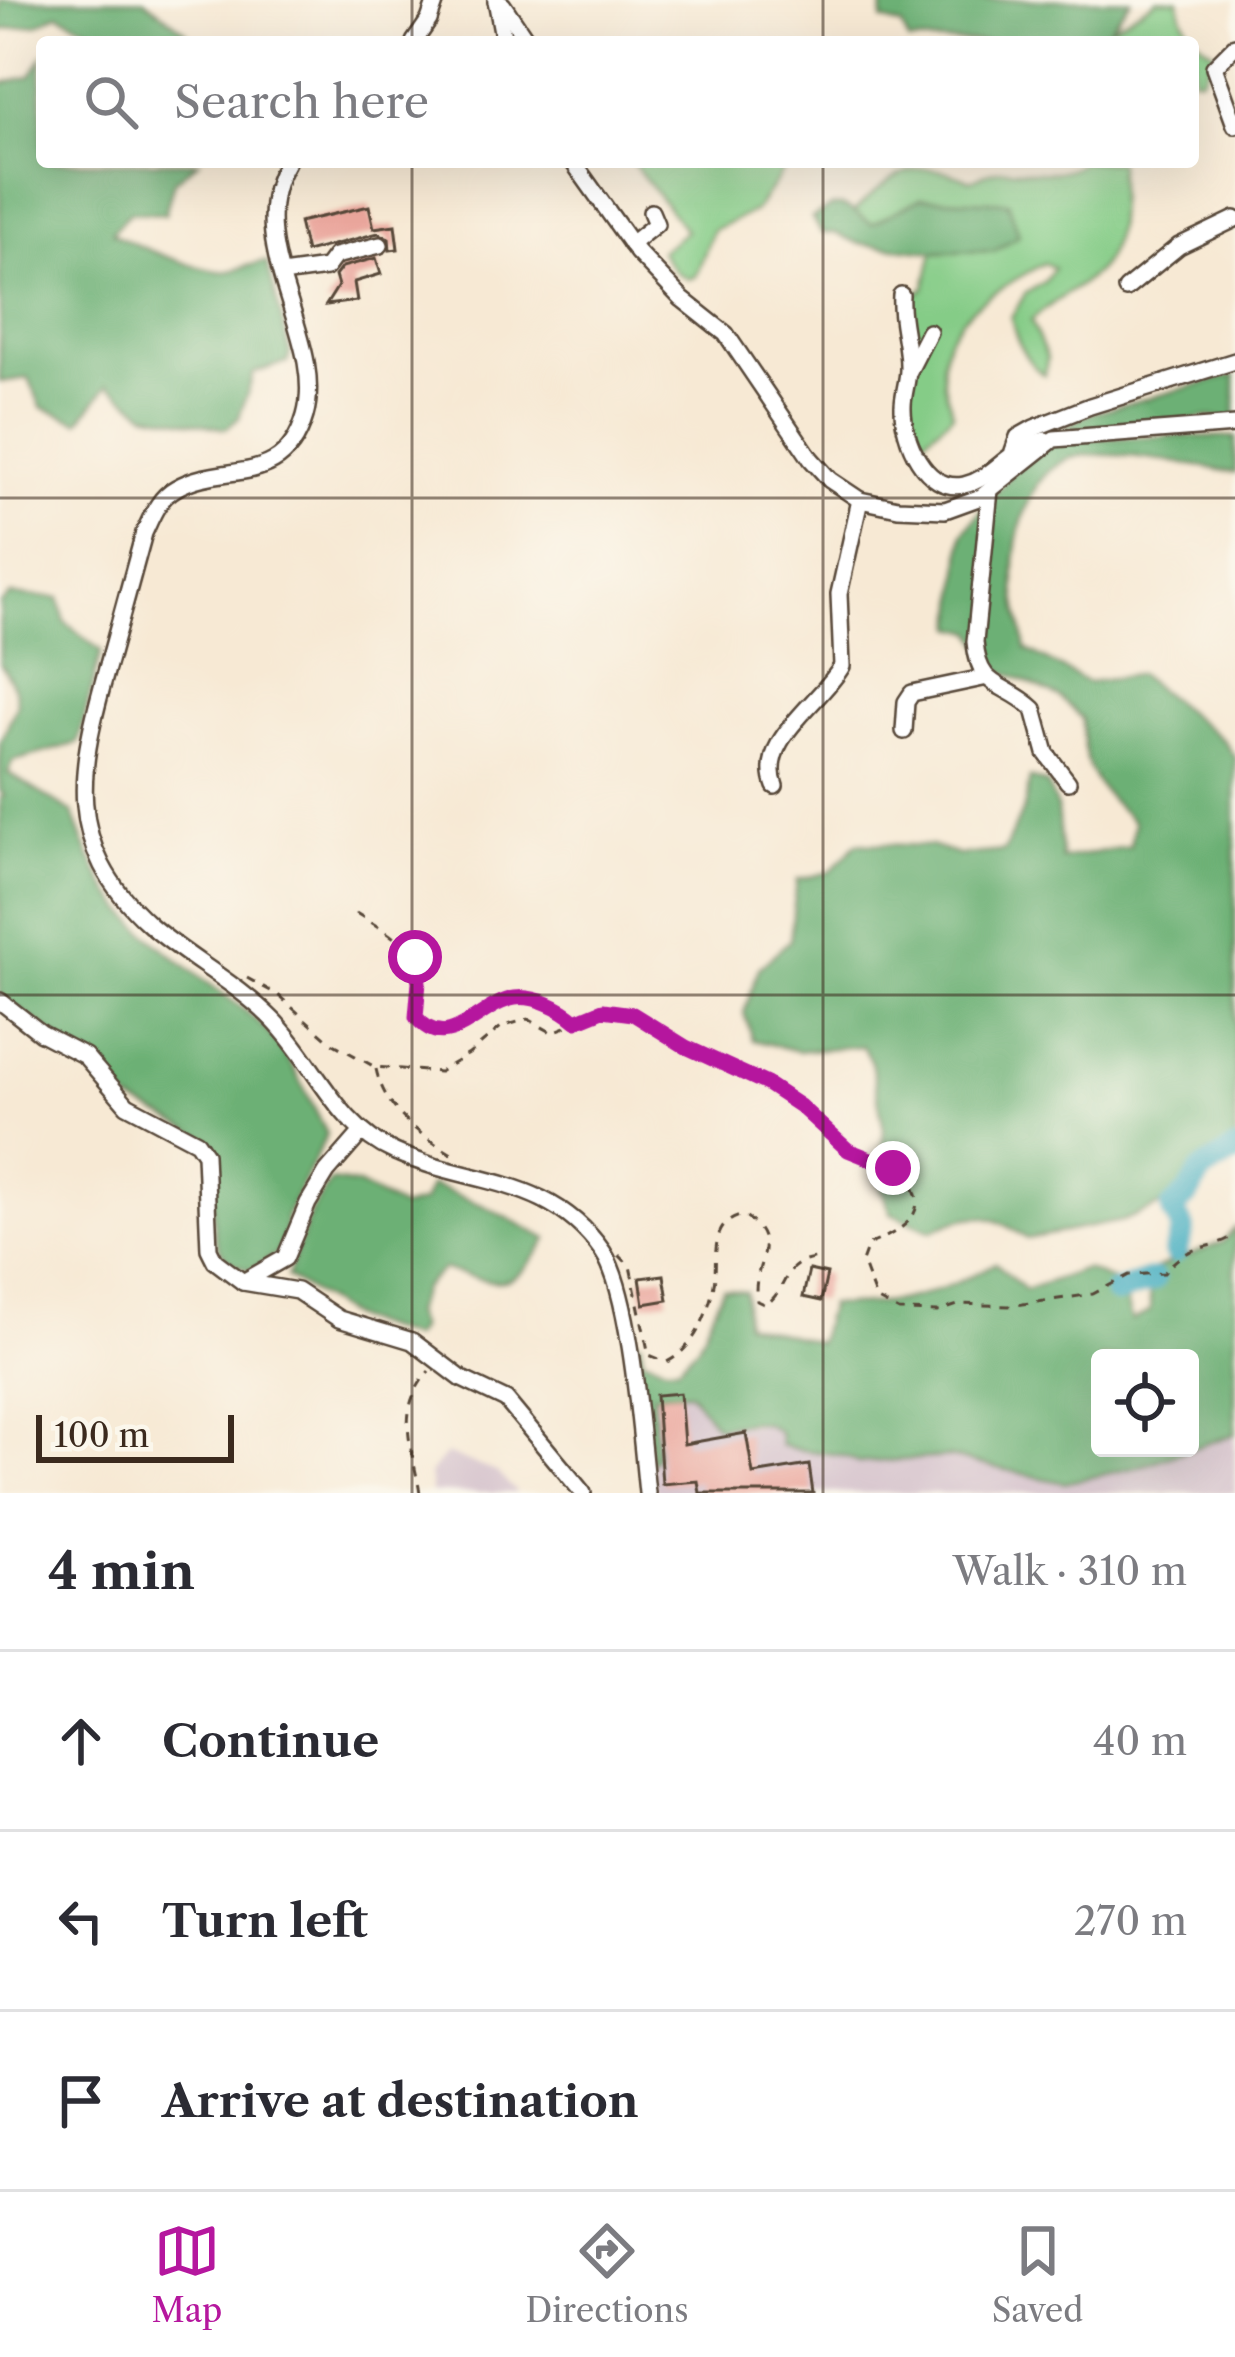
<!DOCTYPE html>
<meta charset="utf-8">
<style>
:root{--surface:#fff;--page:#f2f2f3;--text:#2b2b33;--muted:#7c7c81;--line:#e1e1e2;--accent:#b5179e}
body{margin:0;font-family:"Libre Caslon Text",serif;background:var(--page);color:var(--text)}
.controls{position:absolute;right:36px;bottom:36px;display:grid;overflow:hidden;border-radius:12px;box-shadow:0 12px 48px #0002}
.controls button{width:108px;height:108px;display:grid;place-items:center;padding:0;border:0;border-bottom:3px solid var(--line);background:var(--surface);color:var(--text);font:60px sans-serif}
.scale{position:absolute;left:36px;bottom:30px;width:198px;box-sizing:border-box;padding-left:12px;border:6px solid #3b2a1e;border-top:0;font-size:33px;line-height:42px;white-space:nowrap;color:#3b2a1e;-webkit-text-stroke:9px #fbf7ec;paint-order:stroke}
.stop{position:absolute;width:36px;height:36px;margin:-27px;border:9px solid #b5179e;border-radius:50%;background:#fff}
.stop.end{background:#b5179e;border-color:#fff;box-shadow:0 3px 12px #0008}
.list{margin:0;padding:0;list-style:none}
h2{display:flex;justify-content:space-between;align-items:center;height:156px;margin:0;padding:0 48px;font-size:51px}
h2 small{font-size:39px;font-weight:400;color:var(--muted)}
.list li{display:grid;grid-template-columns:78px 1fr auto;gap:36px;align-items:center;box-sizing:border-box;height:180px;padding:0 48px;border-top:3px solid var(--line)}
.list b{display:block;font-size:45px;white-space:nowrap}
.list em{font-size:39px;font-style:normal;color:var(--muted)}
.icon{flex:none;width:66px;height:66px;fill:none;stroke:currentColor;stroke-width:2;stroke-linecap:round;stroke-linejoin:round}
.map{position:relative;flex:none;width:1235px;height:1493px;overflow:hidden}
.search{position:absolute;background:var(--surface);box-shadow:0 12px 48px #0002;left:36px;right:36px;top:36px;height:132px;display:flex;align-items:center;gap:30px;box-sizing:border-box;padding:0 42px;border-radius:12px;color:var(--muted);font-size:45px}
.sheet{height:696px;background:var(--surface)}
nav{display:flex;justify-content:space-around;align-items:center;box-sizing:border-box;height:168px;border-top:3px solid var(--line);background:var(--surface);font-size:33px;color:var(--muted)}
nav a{display:grid;justify-items:center;gap:6px}
nav .on{color:var(--accent)}
.map>svg:first-child{display:block}
.industrial{fill:#d1bdc9}
.green{fill:#85cc87;stroke:#607b52;stroke-width:3}
.forest{fill:#6cb074;stroke:#546d49;stroke-width:3;fill-rule:evenodd}
.lines{fill:none;stroke-linecap:round;stroke-linejoin:round}
.river{stroke:#40acbf;stroke-width:24}
.building{fill:#eaa69c}
.minor-casing{stroke:#574739;stroke-width:20}
.path{stroke:#574739;stroke-width:3;stroke-dasharray:9 9;stroke-linecap:butt}
.minor{stroke:#fff;stroke-width:15}
.route{stroke:#b5179e;stroke-width:15}
.grid{fill:none;stroke:#3b2a1e;stroke-width:3;stroke-opacity:0.55}
</style>
<div class="map">
<svg width="1235" height="1493" viewBox="0 0 1235 1493">
<rect width="100%" height="100%" fill="#fbf7ec"/>
<filter id="ink" filterUnits="userSpaceOnUse"><feTurbulence type="fractalNoise" baseFrequency=".00833" numOctaves="2"/><feDisplacementMap in="SourceGraphic" scale="24" xChannelSelector="R" yChannelSelector="G"/><feConvolveMatrix kernelMatrix="1 2 1 2 8 2 1 2 1" color-interpolation-filters="sRGB"/></filter>
<filter id="wash" filterUnits="userSpaceOnUse"><feTurbulence type="fractalNoise" baseFrequency=".004" numOctaves="4" result="noise"/><feDisplacementMap in="SourceGraphic" scale="48" xChannelSelector="R" yChannelSelector="G"/><feGaussianBlur stdDeviation="2.7" result="paint"/><feColorMatrix in="noise" values="0 0 0 0 0 0 0 0 0 0 0 0 0 0 0 0 0 1.4 0 .05"/><feComposite in="paint" operator="in"/></filter>
<g filter="url(#wash)">
<rect width="100%" height="100%" fill="#f7e9d4"/>
<!-- industrial -->
<g class="industrial">
<path d="M682 1391 690 1392 716 1427 766 1424 823 1455 949 1457 1063 1483 1138 1467 1235 1434V1493H655L651 1463 656 1457 653 1393Z"/>
<path d="M446 1454 496 1472 517 1493H431L429 1474Z"/>
</g>
<!-- green -->
<g class="green">
<path d="M1157 0H1179C1181 25 1195 40 1216 53L1201 78H1193V42H1104L1107 30Z"/>
<path d="M632 162H789L755 211 713 230 696 276 688 279 675 271 660 251 686 231Z"/>
<path d="M1082 162H1118C1117 197 1124 248 1094 274 1074 291 1051 302 1031 321L1047 358 1045 375C1025 364 1016 340 1011 318L1025 294 1045 281 1054 268 1044 263C1001 289 936 316 943 377 944 389 950 402 953 414L920 443C901 398 908 346 911 298L925 287 933 252 995 251 1018 235 1007 202 887 215 872 225 853 212C894 173 914 156 970 180 981 176 994 168 1007 169 1033 169 1058 180 1082 162Z"/>
</g>
<!-- forest -->
<g class="forest">
<path d="M0 0H144L186 31 188 42H83L92 30 58 14 37 25 0 30Z"/>
<path d="M883 0H1131L1099 42H909L902 26 882 20Z"/>
<path d="M42 57V162H198L174 181 165 214 130 212 112 232C132 245 208 275 230 271 243 268 253 263 267 262L290 353 287 362 254 373 239 418 226 429 146 413 108 385 79 422 41 407 29 378 0 382V84L31 76Z"/>
<path d="M921 198 1008 202 1019 235 995 251 933 252 860 244 835 233H822L812 218C843 196 844 206 872 224Z"/>
<path d="M1235 375V419L1209 417 1137 429H1060L1092 413Z"/>
<path d="M1178 436 1235 437V473C1198 466 1105 447 1071 458 1025 473 1013 543 1015 585 1016 606 1023 628 1026 649L1088 683 1138 674 1224 741 1235 758V1142L1209 1154 1168 1203 1122 1221 1027 1239C990 1212 974 1211 932 1231L891 1213 877 1177 884 1130 871 1062 862 1046 798 1051 753 1040 744 1013 759 968 790 940 797 880 830 872 857 843 931 846 959 855 1004 851 1024 808 1030 778 1047 784 1057 808 1062 859 1130 846 1134 822C1094 785 1084 775 1082 719L1059 697 994 667 974 632 955 627 963 533 1012 473 1054 440Z"/>
<path d="M10 595 59 598 65 622 101 651 78 743 14 761 8 773 73 813C103 903 135 927 208 983 230 999 255 1016 272 1037 296 1066 310 1101 327 1134L286 1217V1230L277 1254 250 1270C189 1256 226 1186 210 1140L130 1101 44 1027 0 996V799L4 796 0 790V743L17 704 15 690 0 662V604Z"/>
<path d="M331 1181 358 1185 402 1208 423 1202 431 1185 485 1206 548 1239C509 1295 504 1285 443 1269L423 1288 413 1313 419 1328 412 1338 355 1320 287 1277 312 1209Z"/>
<path d="M1235 1228V1434L1138 1467 1064 1483 949 1457 858 1463C841 1450 806 1454 780 1445L779 1432 766 1424 751 1422 716 1427 690 1392 653 1394 656 1458 651 1463 635 1340 641 1342 643 1358 665 1366H678L698 1345 723 1288 745 1291V1323L818 1343 829 1304C896 1308 937 1295 996 1263L1025 1290 1085 1269 1120 1283 1132 1321 1150 1311V1271L1223 1242ZM1100 1358H1190V1448H1100Z"/>
</g>
<g class="lines">
<!-- river -->
<g class="river">
<path d="M1175 1252 1183 1229 1172 1209 1188 1194 1201 1172 1235 1151"/>
<path d="M1116 1292 1153 1280"/>
</g>
</g>
<g id="blocks">
<!-- building -->
<g class="building">
<path d="M369 206 374 228 395 225 398 249 390 250 389 238 378 233 306 252 299 222Z"/>
<path d="M376 258 381 274 354 282 357 301 326 305 338 286 335 276 342 267Z"/>
<path d="M809 1270 827 1274 821 1301 803 1297Z"/>
<path d="M664 1275 668 1300 644 1304 640 1278Z"/>
<path d="M680 1393 684 1444 746 1433 753 1474 809 1465 813 1493H700L698 1481 662 1484 656 1395Z"/>
</g>
</g>
</g>
<g filter="url(#ink)">
<use href="#blocks" fill-opacity="0" stroke="#574739" stroke-width="3"/>
<g class="lines">
<defs>
<g id="minor">
<path d="M496 0 504 42"/>
<path d="M496 1 503 5 528 42"/>
<path d="M414 42 429 20 436 0"/>
<path d="M1235 46 1214 67 1235 125"/>
<path d="M287 162C238 244 327 338 305 416 283 491 224 460 176 488 158 498 152 516 144 533 132 577 120 621 108 665 79 767 61 845 150 925 189 959 237 983 273 1020 316 1064 336 1126 395 1152 471 1186 550 1175 603 1252 631 1294 641 1437 647 1493"/>
<path d="M573 162 637 252 682 299 726 334 811 459 830 480 860 500 898 508 945 510 981 497 1054 439 1235 425"/>
<path d="M631 244 656 224 651 212"/>
<path d="M282 274 326 268 335 256 380 245"/>
<path d="M1126 289 1179 246 1235 219"/>
<path d="M901 295C899 320 909 345 908 369 908 381 903 394 903 406 902 438 925 493 964 485 995 478 1007 448 1045 440"/>
<path d="M909 371 929 332"/>
<path d="M1013 451 1018 437 1034 428 1090 406 1235 361"/>
<path d="M990 490 975 642C979 691 1004 681 1034 709L1046 753 1068 782"/>
<path d="M904 731 906 702 912 693 983 678"/>
<path d="M775 786C757 740 821 703 842 666L839 594 860 500"/>
<path d="M0 1001 41 1033 85 1056 127 1105 197 1142 205 1154 209 1249 215 1261 243 1282 297 1291 339 1319 412 1341 462 1379 506 1400 583 1493"/>
<path d="M243 1282 285 1258 308 1203 327 1172 361 1133"/>
</g>
</defs>
<!-- minor casing -->
<use href="#minor" class="minor-casing"/>
<!-- path -->
<g class="path">
<path d="M356 913C411 947 421 951 416 1017 448 1058 480 1002 515 998 535 995 561 1008 576 1021"/>
<path d="M247 978 278 995 332 1043 375 1067 439 1072 469 1054 501 1027 528 1019 551 1032C574 1027 594 1006 619 1010 647 1015 667 1036 691 1049 727 1068 765 1079 797 1104 814 1118 826 1136 845 1148 866 1160 903 1163 914 1189 928 1220 889 1236 868 1245L862 1262 876 1299 899 1311 937 1312 961 1304 1009 1306 1093 1294 1129 1275 1164 1273C1189 1241 1207 1253 1235 1235"/>
<path d="M376 1069C385 1111 420 1135 455 1156"/>
<path d="M619 1255 630 1266 649 1355 667 1362C693 1349 707 1317 713 1289 720 1262 705 1223 744 1215 785 1245 750 1262 757 1301L766 1305C792 1284 779 1262 821 1258"/>
<path d="M420 1493C412 1446 394 1411 429 1371"/>
</g>
<!-- minor -->
<use href="#minor" class="minor"/>
</g>
</g>
<g class="lines" filter="url(#ink)">
<!-- route -->
<path class="route" d="M415 957 419 982 416 1017C448 1057 480 1003 515 998 535 995 561 1008 576 1021L603 1010 633 1014 686 1047 767 1084 800 1106 848 1150 893 1168"/>
</g>
<!-- grid -->
<path class="grid" d="M412 0V42M823 0V42M412 162V1493M823 162V1493M0 498H1235M0 995H1235"/>
</svg>
<div class="controls">
<button><svg class="icon" aria-label="locate" viewBox="0 0 24 24"><circle cx="12" cy="12" r="6"/><path d="M12 2v4M12 18v4M2 12h4M18 12h4"/></svg></button>
</div>
<div class="scale">100 m</div>
<div class="stop" style="left:415px;top:957px"></div>
<div class="stop end" style="left:893px;top:1168px"></div>
<div class="search"><svg class="icon" aria-label="search" viewBox="0 0 24 24"><circle cx="10" cy="10" r="6"/><path d="M15 15l6 6"/></svg>Search here</div>
</div>
<section class="sheet">
<h2>4 min<small>Walk · 310 m</small></h2>
<ul class="list">
<li><svg class="icon" aria-label="ahead" viewBox="0 0 24 24"><path d="M12 20V5M6 11l6-6 6 6"/></svg><div><b>Continue</b></div><em>40 m</em></li>
<li><svg class="icon" aria-label="left" viewBox="0 0 24 24"><path d="M17 20v-9H6M10 6l-5 5 5 5"/></svg><div><b>Turn left</b></div><em>270 m</em></li>
<li><svg class="icon" aria-label="arrive" viewBox="0 0 24 24"><path d="M6 21V4h12l-3 4 3 4H6"/></svg><div><b>Arrive at destination</b></div></li>
</ul>
</section>
<nav>
<a class="on"><svg class="icon" aria-label="map" viewBox="0 0 24 24"><path d="M3 6l6-2 6 2 6-2v14l-6 2-6-2-6 2zM9 4v14M15 6v14"/></svg>Map</a>
<a><svg class="icon" aria-label="directions" viewBox="0 0 24 24"><path d="M12 3l9 9-9 9-9-9zM9 14v-3h6M13 9l2 2-2 2"/></svg>Directions</a>
<a><svg class="icon" aria-label="saved" viewBox="0 0 24 24"><path d="M7 4h10v16l-5-4-5 4z"/></svg>Saved</a>
</nav>
